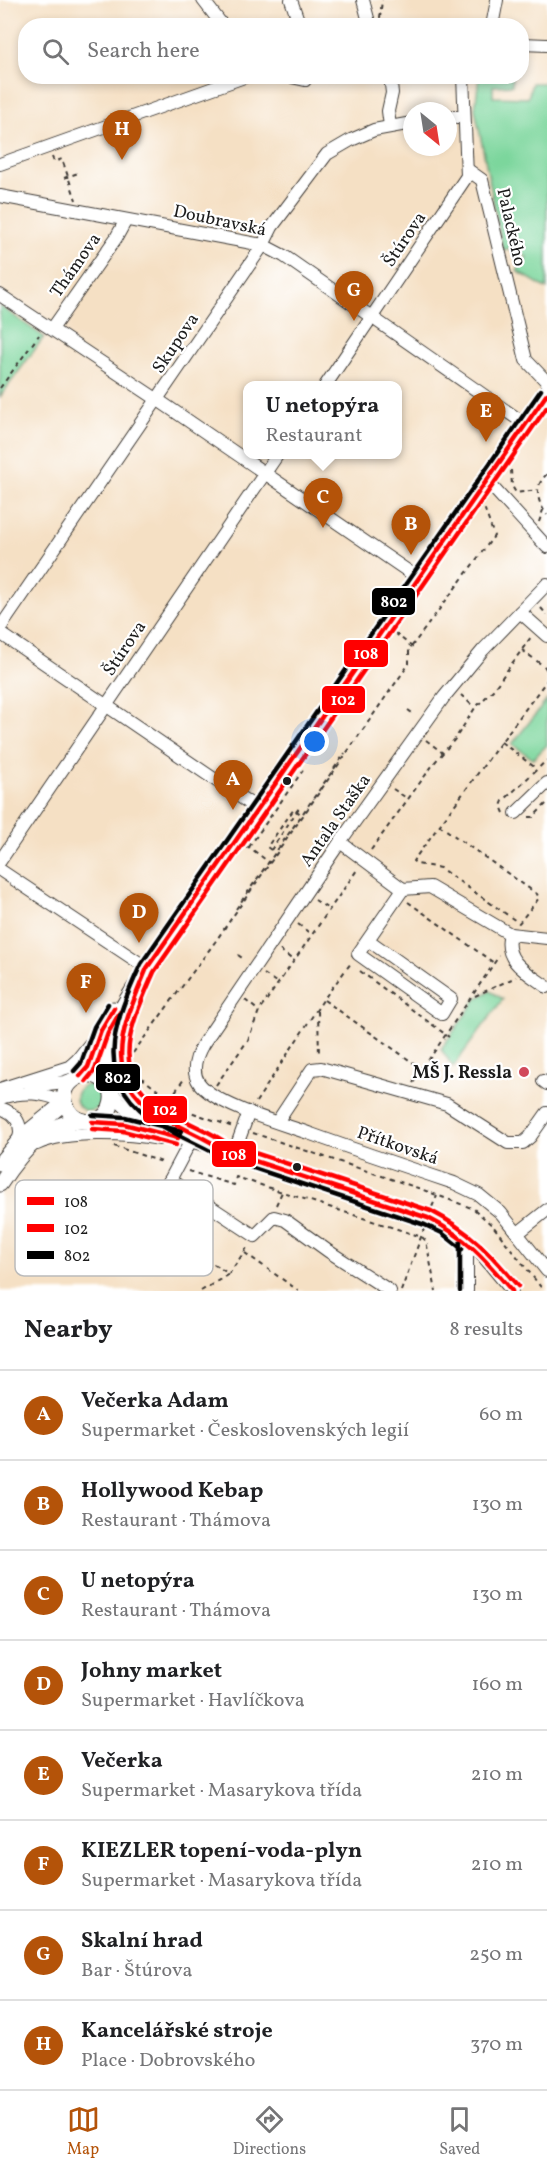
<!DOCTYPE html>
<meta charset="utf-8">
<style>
:root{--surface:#fff;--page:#f2f2f2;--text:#202124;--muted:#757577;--line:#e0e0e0;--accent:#b45309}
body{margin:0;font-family:Vollkorn,serif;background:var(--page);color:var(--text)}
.compass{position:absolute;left:403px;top:102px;width:54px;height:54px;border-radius:50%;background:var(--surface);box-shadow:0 3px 9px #0003;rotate:150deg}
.you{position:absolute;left:315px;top:742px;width:21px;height:21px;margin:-15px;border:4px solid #fff;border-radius:50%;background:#1a73e8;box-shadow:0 0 0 9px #1a73e833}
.badge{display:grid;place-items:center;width:39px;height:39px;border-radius:50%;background:var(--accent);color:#fff;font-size:20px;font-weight:700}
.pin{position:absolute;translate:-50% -50px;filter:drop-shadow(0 2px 3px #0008)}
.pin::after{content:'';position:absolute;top:32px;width:21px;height:18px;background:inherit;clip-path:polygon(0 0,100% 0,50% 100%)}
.popup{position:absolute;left:243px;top:381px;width:159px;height:78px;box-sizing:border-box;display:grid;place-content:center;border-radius:12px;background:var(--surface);filter:drop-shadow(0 2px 4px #0005);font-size:20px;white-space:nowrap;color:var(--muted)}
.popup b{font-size:22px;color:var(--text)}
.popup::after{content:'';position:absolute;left:50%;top:100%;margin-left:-12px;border:12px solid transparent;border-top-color:var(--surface)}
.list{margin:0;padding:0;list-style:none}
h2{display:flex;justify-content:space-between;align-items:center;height:78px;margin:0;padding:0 24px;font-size:26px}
h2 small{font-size:20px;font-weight:400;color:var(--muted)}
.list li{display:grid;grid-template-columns:39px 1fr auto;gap:18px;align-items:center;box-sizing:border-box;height:90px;padding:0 24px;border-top:2px solid var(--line)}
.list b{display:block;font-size:22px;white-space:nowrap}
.list p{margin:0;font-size:20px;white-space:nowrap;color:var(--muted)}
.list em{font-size:20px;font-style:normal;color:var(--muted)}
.icon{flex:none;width:33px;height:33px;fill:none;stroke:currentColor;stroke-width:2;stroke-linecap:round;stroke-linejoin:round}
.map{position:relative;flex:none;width:547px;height:1291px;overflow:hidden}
.search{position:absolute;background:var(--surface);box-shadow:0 3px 9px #0003;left:18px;right:18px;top:18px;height:66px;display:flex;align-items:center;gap:15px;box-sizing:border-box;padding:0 21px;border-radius:24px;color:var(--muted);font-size:22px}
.sheet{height:798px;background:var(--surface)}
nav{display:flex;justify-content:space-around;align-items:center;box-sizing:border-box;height:84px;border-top:2px solid var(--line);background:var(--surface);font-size:16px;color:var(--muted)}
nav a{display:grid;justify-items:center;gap:3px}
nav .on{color:var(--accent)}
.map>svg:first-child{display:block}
.green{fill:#7cd69c;stroke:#4c795c;stroke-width:1.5}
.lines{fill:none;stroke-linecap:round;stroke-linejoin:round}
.minor-casing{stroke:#3d3935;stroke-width:14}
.major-casing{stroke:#3d3935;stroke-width:17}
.path{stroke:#3d3935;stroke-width:2;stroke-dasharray:4.5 4.5;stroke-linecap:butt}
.minor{stroke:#fff;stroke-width:12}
.major{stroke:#fff;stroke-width:15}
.path-bridge{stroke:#3d3935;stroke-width:2;stroke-dasharray:4.5 4.5;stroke-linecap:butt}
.bus-1-casing{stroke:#fff;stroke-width:9}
.bus-2-casing{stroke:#fff;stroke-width:9}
.bus-3-casing{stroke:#fff;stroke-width:9}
.bus-1{stroke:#f00;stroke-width:4.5}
.bus-2{stroke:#f00;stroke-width:4.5}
.bus-3{stroke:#000;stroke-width:4.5}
.bus-dot{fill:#1c1c1c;stroke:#fff;stroke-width:2}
.poi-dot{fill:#d1495b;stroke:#fff;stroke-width:2}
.labels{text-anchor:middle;stroke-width:4.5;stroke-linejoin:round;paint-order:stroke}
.street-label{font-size:18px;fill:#1c1c1c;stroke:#fff}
.poi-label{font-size:18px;font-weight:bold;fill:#1c1c1c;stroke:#fff;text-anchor:end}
.key{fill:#fff;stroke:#bbb;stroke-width:1.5}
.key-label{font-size:16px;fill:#1c1c1c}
.line-badge{stroke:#fff;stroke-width:2}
.badge-label{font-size:16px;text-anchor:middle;font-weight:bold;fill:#fff}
</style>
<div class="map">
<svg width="547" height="1291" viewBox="0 0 547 1291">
<rect width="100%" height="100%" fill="#fff"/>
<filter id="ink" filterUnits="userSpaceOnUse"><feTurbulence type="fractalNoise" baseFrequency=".0167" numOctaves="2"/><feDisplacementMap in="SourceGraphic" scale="12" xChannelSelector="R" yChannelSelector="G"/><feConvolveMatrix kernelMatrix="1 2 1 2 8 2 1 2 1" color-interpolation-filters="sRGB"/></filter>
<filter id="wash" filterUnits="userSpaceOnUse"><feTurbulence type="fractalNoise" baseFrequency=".008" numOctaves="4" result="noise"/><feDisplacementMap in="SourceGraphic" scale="24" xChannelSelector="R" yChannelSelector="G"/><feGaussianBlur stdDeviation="1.35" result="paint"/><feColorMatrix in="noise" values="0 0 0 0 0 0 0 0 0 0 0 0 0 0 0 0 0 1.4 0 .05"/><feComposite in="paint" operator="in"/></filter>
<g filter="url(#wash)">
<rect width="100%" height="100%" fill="#f5e0c4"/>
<!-- green -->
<g class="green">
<path d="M479 77H512V85L493 86V97L528 98 532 83H547V289L517 271 527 257 518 251 517 247 503 250 475 109Z"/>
<path d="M0 306 44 337 0 397Z"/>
<path d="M547 700V745L533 759 512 744Z"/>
<path d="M490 991 503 999 453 1067 441 1049 477 998Z"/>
<circle cx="89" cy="1098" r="13"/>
</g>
</g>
<g filter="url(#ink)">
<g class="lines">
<defs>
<g id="minor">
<path d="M203 0 223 26"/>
<path d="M291 0 300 26"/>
<path d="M363 0 370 26"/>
<path d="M492 26 497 0"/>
<path d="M522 44 547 45"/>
<path d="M287 76 305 80 307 76"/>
<path d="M390 76 392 93 388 111 390 126"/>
<path d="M448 117H464"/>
<path d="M0 164 247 76"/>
<path d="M468 170 482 180 526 360 547 382"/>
<path d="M0 196 263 245 284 256 525 424"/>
<path d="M0 295 158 400 418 578"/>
<path d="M52 329 116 238 126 220"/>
<path d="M325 386 467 176 463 76"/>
<path d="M486 480 547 547"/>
<path d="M547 584 483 650 444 697 340 842 203 1044C196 1056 191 1071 199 1083 216 1106 283 1124 311 1134 358 1151 406 1167 454 1183L479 1195 501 1213 547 1271"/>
<path d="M520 612 547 636"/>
<path d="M0 628 263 245 272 227 327 154 351 140 374 130 412 123"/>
<path d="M0 633 258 809"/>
<path d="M516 813 547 783"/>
<path d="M340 842 403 889 430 887 510 934 547 938"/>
<path d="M0 861 278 454"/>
<path d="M0 870 147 968 144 975"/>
<path d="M510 934C502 961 528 973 547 987"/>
<path d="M368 940 451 999 442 1014 358 954 403 889"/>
<path d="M137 994C114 1047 108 1089 167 1120 184 1129 202 1133 217 1144"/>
<path d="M543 1081 547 1084"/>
<path d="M30 1086 65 1082 76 1078"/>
<path d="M0 1089 69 1067 77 1060 96 1036"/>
<path d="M112 1091C123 1112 144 1119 166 1127"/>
<path d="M0 1098C24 1091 42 1092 65 1102"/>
<path d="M0 1108C16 1113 24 1125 18 1142"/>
<path d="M94 1122 138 1127 230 1152 428 1218 446 1227 482 1255 512 1291"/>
<path d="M277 1122 312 1069 321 1068 447 1104 508 1143H523L530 1137 547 1113"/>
<path d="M37 1144C66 1130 128 1133 159 1139"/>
<path d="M234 1153 249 1112"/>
<path d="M170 1180 255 1236 274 1217 285 1220 328 1251 390 1291"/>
<path d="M518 1233 547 1210"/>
<path d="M110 1267 170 1180 188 1146"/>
<path d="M467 1291V1243"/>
</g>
<g id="major">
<path d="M80 1076C96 1059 99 1030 113 1009"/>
<path d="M110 1088C91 1058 51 1085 69 1111 80 1127 103 1124 110 1108 115 1097 110 1087 108 1077 106 1068 106 1058 107 1049 111 1020 132 992 147 968L547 394"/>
<path d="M0 1163 23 1136 65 1102"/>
<path d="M0 1184C18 1156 47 1119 84 1121"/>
</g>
</defs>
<!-- minor casing -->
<use href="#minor" class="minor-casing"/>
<!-- major casing -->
<use href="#major" class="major-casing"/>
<!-- path -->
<g class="path">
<path d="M380 18 382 0"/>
<path d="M52 157 54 162 62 159 76 200"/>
<path d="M64 178 78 173"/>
<path d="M0 388 39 335"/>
<path d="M511 470 512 486 516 493 537 490"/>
<path d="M547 474C533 487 537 501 547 515"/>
<path d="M539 522 543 510"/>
<path d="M541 608 547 615"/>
<path d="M395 633 412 647"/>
<path d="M522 650 545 667 547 671"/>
<path d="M461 695 474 707"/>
<path d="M408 710 415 715"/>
<path d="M426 740 443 753"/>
<path d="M501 742 537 769"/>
<path d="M393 789 408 799"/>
<path d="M504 813 501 806 503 801 547 760"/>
<path d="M529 817H533L547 803"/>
<path d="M439 825 537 894 539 898 519 923 440 868 417 864 413 861 547 680"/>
<path d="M324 831 332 836"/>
<path d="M249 847 306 766"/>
<path d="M246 848 249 847 270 863"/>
<path d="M271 850 267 847 294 809 302 815"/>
<path d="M271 850 301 805"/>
<path d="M371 850 435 762 455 739 475 708 493 690 531 637"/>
<path d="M315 900 330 910"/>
<path d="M408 902 494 963"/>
<path d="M298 924 312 935"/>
<path d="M280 950 294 961"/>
<path d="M238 955 245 960"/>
<path d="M360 971 449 1037"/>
<path d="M264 974 279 984"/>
<path d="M475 996 516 977"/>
<path d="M245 1000 259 1011"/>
<path d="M324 1000 422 1069"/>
<path d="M318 1011 319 1056"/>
<path d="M133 1053 215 942 387 695 409 664V650L494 536 484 507"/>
<path d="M134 1072 182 1109 233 1127"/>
<path d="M413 1083 499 956"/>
<path d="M216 1085 248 1040 259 1011 357 870"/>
<path d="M170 1099 184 1079"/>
<path d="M256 1102 323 1000 351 963"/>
<path d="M253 1133 418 1188 474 1209 493 1226 544 1291"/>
<path d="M114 1146 165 1163"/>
<path d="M188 1171 234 1185 236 1177 422 1237 426 1241 436 1291"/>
<path d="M17 1181V1193"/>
<path d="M276 1205 282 1192"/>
<path d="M432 1207 437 1196"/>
<path d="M155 1223 162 1231 229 1274 249 1245"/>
<path d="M245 1253 299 1291"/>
<path d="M201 1291 229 1274"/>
<path d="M401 1291 424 1229"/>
</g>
<!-- minor -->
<use href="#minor" class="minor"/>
<!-- major -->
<use href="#major" class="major"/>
<!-- path-bridge -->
<path class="path-bridge" d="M236 909 345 753"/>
<defs>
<g id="bus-1">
<path d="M80 1076 88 1067 101 1030 114 1008"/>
<path d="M92 1122 124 1124 178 1138"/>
<path d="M512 1291C485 1259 466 1237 428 1218L225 1151C207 1138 187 1131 168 1120 96 1080 122 1029 147 968L547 394"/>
</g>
<g id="bus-2">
<path d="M86 1081 95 1070 108 1033 120 1012"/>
<path d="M92 1129 123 1131 176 1145"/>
<path d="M518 1286C490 1253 470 1231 431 1211L228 1144C211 1131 191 1125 172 1114 104 1077 130 1028 154 972L547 407"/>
</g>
<g id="bus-3">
<path d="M74 1071 81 1063 94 1027 108 1004"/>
<path d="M92 1115 125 1117 181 1131"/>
<path d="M460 1243V1291"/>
<path d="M462 1249 442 1233 425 1225 223 1158C203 1146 181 1138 161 1125 90 1082 112 1027 141 964L541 390"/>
</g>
</defs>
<!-- bus-1 casing -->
<use href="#bus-1" class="bus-1-casing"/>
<!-- bus-2 casing -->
<use href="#bus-2" class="bus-2-casing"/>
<!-- bus-3 casing -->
<use href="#bus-3" class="bus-3-casing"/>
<!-- bus-1 -->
<use href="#bus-1" class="bus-1"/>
<!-- bus-2 -->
<use href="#bus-2" class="bus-2"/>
<!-- bus-3 -->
<use href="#bus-3" class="bus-3"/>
</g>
</g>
<!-- markers -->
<g class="bus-dot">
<circle cx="287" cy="781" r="5"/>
<circle cx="297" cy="1167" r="5"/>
</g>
<circle class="poi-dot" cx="524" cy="1072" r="6"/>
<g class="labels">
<!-- street labels -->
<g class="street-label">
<text transform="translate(220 220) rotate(12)" y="6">Doubravská</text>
<text transform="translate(512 227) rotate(77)" y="6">Palackého</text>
<text transform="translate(404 239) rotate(-56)" y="6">Štúrova</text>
<text transform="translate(75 265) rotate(-55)" y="6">Thámova</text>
<text transform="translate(175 343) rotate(-56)" y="6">Skupova</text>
<text transform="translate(124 648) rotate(-56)" y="6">Štúrova</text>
<text transform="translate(335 820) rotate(-55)" y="6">Antala Staška</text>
<text transform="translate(398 1145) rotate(19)" y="6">Přítkovská</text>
</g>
<!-- poi labels -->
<g class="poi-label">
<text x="512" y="1078">MŠ J. Ressla</text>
</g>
</g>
<!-- legend -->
<rect x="15" y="1180" width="198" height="96" rx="9" class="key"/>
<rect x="27" y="1197" width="27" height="8" fill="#f00"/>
<rect x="27" y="1224" width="27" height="8" fill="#f00"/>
<rect x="27" y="1251" width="27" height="8" fill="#000"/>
<g class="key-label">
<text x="64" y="1207">108</text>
<text x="64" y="1234">102</text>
<text x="64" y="1261">802</text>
</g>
<g class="line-badge">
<rect x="371" y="587" width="45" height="29" rx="6" fill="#000"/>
<rect x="343" y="639" width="46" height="29" rx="6" fill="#f00"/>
<rect x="321" y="685" width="45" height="29" rx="6" fill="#f00"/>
<rect x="95" y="1063" width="46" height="29" rx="6" fill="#000"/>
<rect x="142" y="1095" width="46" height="29" rx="6" fill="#f00"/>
<rect x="211" y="1140" width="46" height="28" rx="6" fill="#f00"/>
</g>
<g class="badge-label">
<text x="394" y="607">802</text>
<text x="366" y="659">108</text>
<text x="343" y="705">102</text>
<text x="118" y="1083">802</text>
<text x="165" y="1115">102</text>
<text x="234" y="1160">108</text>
</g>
</svg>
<svg class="compass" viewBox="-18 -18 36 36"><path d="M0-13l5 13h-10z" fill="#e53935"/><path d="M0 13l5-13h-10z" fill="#757577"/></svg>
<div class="you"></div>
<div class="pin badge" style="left:233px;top:810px">A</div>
<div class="pin badge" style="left:411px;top:555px">B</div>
<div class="pin badge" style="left:323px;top:528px">C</div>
<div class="popup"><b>U netopýra</b>Restaurant</div>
<div class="pin badge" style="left:139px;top:943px">D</div>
<div class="pin badge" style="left:486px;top:442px">E</div>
<div class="pin badge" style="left:86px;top:1013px">F</div>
<div class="pin badge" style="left:354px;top:321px">G</div>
<div class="pin badge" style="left:122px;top:160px">H</div>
<div class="search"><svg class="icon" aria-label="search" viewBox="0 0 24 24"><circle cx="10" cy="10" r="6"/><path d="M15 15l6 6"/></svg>Search here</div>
</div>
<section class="sheet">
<h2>Nearby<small>8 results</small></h2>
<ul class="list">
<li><span class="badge">A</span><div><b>Večerka Adam</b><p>Supermarket · Československých legií</p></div><em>60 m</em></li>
<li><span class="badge">B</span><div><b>Hollywood Kebap</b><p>Restaurant · Thámova</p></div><em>130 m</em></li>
<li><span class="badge">C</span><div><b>U netopýra</b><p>Restaurant · Thámova</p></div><em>130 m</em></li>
<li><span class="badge">D</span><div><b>Johny market</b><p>Supermarket · Havlíčkova</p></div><em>160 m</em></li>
<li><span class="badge">E</span><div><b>Večerka</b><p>Supermarket · Masarykova třída</p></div><em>210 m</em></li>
<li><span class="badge">F</span><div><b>KIEZLER topení-voda-plyn</b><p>Supermarket · Masarykova třída</p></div><em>210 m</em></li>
<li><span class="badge">G</span><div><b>Skalní hrad</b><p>Bar · Štúrova</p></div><em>250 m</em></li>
<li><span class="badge">H</span><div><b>Kancelářské stroje</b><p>Place · Dobrovského</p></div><em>370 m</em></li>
</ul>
</section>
<nav>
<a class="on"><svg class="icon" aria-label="map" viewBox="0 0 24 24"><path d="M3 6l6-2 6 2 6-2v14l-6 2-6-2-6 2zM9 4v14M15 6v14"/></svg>Map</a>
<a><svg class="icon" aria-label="directions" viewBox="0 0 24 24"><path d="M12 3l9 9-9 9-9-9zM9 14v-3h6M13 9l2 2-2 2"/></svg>Directions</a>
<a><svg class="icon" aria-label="saved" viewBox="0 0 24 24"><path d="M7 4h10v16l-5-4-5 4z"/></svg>Saved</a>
</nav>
